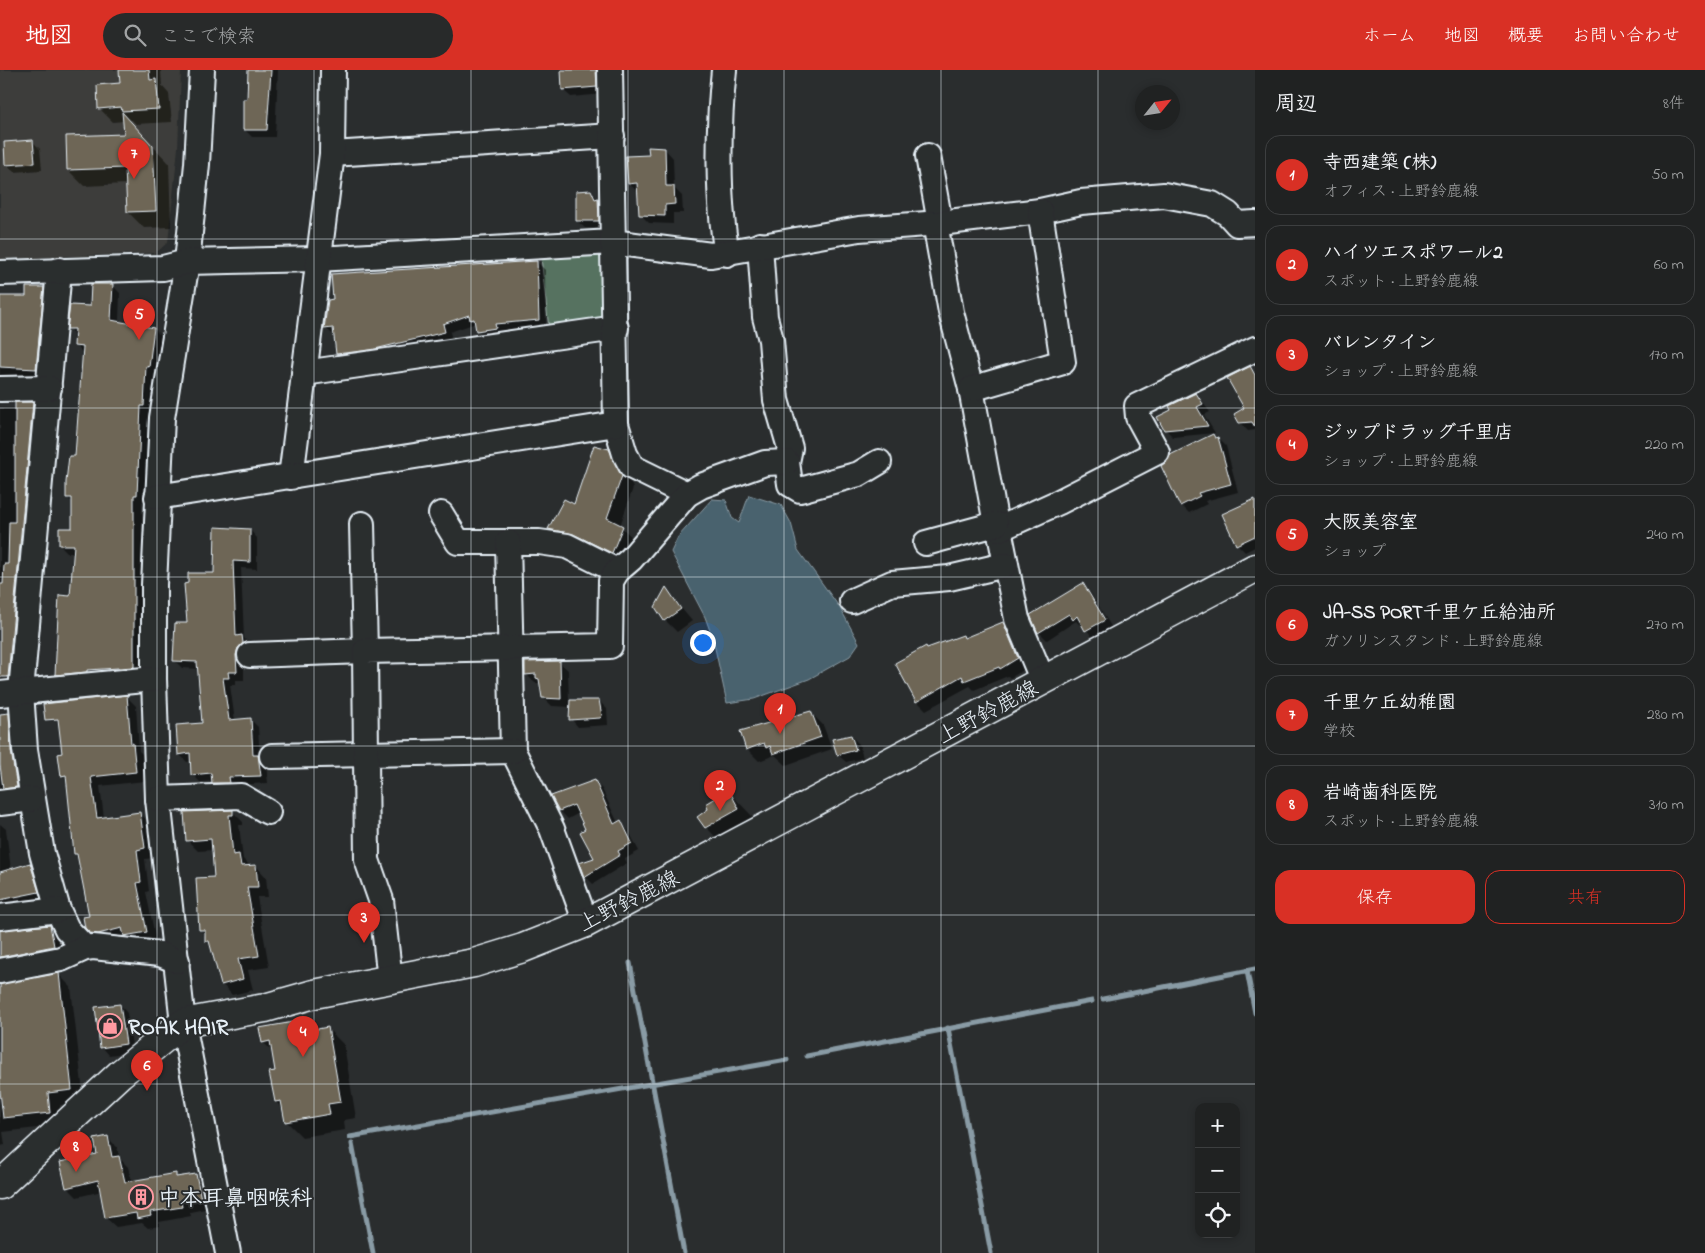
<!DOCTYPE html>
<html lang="ja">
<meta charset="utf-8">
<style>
:root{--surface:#202222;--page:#282a2a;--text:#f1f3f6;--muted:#a2a4a5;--line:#3d3f40;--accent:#d93025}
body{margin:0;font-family:"Indie Flower","Klee One",sans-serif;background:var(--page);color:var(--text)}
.controls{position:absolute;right:15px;bottom:15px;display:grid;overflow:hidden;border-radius:10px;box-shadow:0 2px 8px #0003}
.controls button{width:45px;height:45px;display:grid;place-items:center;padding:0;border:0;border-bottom:1px solid var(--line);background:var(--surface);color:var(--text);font:25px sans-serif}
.compass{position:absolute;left:1135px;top:15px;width:45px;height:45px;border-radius:50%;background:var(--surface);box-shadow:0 2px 8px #0003;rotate:60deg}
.you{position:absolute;left:702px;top:572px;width:18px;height:18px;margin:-12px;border:4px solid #fff;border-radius:50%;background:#1a73e8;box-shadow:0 0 0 8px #1a73e833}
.badge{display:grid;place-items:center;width:32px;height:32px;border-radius:50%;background:var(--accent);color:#fff;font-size:16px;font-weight:700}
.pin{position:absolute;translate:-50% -41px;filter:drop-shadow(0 1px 2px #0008)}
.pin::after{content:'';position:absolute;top:26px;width:18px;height:15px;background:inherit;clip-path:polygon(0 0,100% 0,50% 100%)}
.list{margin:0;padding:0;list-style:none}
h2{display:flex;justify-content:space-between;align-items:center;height:65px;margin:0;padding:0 20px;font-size:21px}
h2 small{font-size:16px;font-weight:400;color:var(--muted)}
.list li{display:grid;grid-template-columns:32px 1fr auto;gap:15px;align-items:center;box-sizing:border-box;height:80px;margin:0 10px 10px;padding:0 10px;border:1px solid var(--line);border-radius:15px}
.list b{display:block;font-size:19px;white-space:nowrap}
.list p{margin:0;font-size:16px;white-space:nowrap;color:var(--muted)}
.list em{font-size:16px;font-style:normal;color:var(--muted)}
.actions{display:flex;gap:10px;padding:15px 20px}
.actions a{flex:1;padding:11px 0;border:1px solid var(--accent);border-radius:15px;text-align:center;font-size:18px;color:var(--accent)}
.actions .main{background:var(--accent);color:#fff}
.icon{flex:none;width:28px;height:28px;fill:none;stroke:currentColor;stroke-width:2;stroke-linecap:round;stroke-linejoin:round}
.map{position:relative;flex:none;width:1255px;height:1183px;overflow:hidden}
header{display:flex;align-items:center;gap:30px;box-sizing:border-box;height:70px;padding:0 25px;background:var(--accent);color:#fff}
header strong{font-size:24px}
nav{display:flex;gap:28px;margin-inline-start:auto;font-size:18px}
.search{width:350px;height:45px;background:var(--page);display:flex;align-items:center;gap:12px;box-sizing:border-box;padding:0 18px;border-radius:28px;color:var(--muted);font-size:19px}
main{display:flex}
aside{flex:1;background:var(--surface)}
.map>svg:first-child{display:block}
.built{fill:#3e3e3a}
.green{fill:#567261;stroke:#9fb2ac}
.water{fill:#4a626e;stroke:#899ba5}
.shadow{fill:#0007}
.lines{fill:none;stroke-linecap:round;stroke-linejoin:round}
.stream{stroke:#899ba5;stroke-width:5}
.building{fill:#6e6656;stroke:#e8f1f8}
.minor-casing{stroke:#e8f1f8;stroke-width:28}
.major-casing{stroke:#e8f1f8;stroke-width:31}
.minor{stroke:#2a2d2e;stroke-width:24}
.major{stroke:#2a2d2e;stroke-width:28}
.grid{fill:none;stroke:#e8f1f8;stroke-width:1;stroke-opacity:0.55}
.labels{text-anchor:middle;stroke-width:4;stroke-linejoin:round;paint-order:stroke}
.street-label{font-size:22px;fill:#e8f1f8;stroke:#2a2d2e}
.poi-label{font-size:22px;font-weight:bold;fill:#e8f1f8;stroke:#2a2d2e;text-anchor:start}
</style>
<header>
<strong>地図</strong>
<div class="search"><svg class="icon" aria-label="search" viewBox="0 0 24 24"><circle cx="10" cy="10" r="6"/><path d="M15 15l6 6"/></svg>ここで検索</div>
<nav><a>ホーム</a><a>地図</a><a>概要</a><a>お問い合わせ</a></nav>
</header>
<main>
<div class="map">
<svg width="1255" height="1183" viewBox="0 0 1255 1183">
<rect width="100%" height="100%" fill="#2a2d2e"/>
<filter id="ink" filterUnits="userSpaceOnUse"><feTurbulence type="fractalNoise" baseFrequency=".02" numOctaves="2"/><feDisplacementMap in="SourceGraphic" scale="10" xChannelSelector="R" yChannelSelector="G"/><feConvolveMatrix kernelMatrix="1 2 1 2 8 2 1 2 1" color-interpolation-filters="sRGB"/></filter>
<g filter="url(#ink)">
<!-- built -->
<path class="built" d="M0 0H181L178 78 168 172 156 183 0 189Z"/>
<!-- green -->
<path class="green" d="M597 184 606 193 607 246 598 253 549 259 541 187Z"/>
<!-- water -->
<path class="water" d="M749 425 781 435 791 453 798 480 840 538 859 573 850 586 809 609 754 629 727 633 713 569 705 547 671 482 678 467 712 429 726 430 732 448 739 453Z"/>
<!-- shadow -->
<g class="shadow">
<path d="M120 0H161L162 16 169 24 172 52 136 54 132 50H128L169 93 171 157 144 158 128 142 127 114 84 116 68 100 125 65 124 51 113 52 100 39 122 14Z"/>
<path d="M249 0H278L275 67H252L244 59Z"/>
<path d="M562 0H602L604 24 571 27 563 20Z"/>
<path d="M33 72 40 79 42 100 14 102 6 94Z"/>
<path d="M665 79 673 88 674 118 682 126 683 143H673V154L649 153 641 145 638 122 629 114 650 86Z"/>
<path d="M590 121 606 137V158H585L577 151Z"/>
<path d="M537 192 545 200 546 258 502 261 503 266 486 268 478 260 476 253 450 262 452 270 345 292 337 284 335 266 325 258Z"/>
<path d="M112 215 120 223 119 253 154 259 162 267 156 304 154 303 152 343H148L145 432H142L141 605 64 612 56 604 71 527 75 483H68L60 475 73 459V433L67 427 77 387 84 284 76 276V266L69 259Z"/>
<path d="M43 218 51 226 44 306 14 305V308L0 309V227H27Z"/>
<path d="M1250 298 1255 303V360L1248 361 1240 353 1246 338Z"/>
<path d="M1196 324 1210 342 1204 345 1215 363 1173 367 1165 359Z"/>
<path d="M33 333 40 341 16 615 0 614V339H16Z"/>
<path d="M1218 368 1226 376 1238 422 1205 431 1207 434 1189 443 1181 435Z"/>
<path d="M608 380 621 392 633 418 620 456 634 469 625 494 562 471 550 459 575 435Z"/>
<path d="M1255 430V477L1245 482 1237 474Z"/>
<path d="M250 460 257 468V499L241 498 244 568 250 575 244 593V610H236V615H230L235 651 250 649 258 657 260 688 266 694 268 713 236 715 221 721 213 711 200 712 192 704 191 691 187 692 179 684 203 654 199 599 182 598 175 591 188 554 215 504Z"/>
<path d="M1083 515 1090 522 1112 558 1093 568 1083 555 1081 556 1076 551 1047 570 1039 562 1032 546Z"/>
<path d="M666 520 692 551 677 562 665 550Z"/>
<path d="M1003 553 1012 563 1027 598 1010 608 1008 606 974 620 970 616 926 640 917 631 928 580 965 569Z"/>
<path d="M559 592 568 600 569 631H599L607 639 608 655 578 657 571 649V637L552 636 544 628 541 613H535L526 604Z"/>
<path d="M127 627 136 636 139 681 142 684 145 711 100 716 104 748 139 743 149 752 154 788 145 789 149 821 146 822 156 871 135 875 128 868 101 872 93 865H104V863L93 862V865L86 858 90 847 79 788 75 784 68 710 63 705 64 684Z"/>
<path d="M811 643 823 655 832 679 786 695 775 685 759 691 747 679Z"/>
<path d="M8 644 16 652 24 724 0 728V645Z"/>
<path d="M851 666 859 674 863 688 846 692 838 685Z"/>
<path d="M594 711 602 719 618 753 620 752 628 760 639 781 625 789 627 793 593 814 585 806 596 788 587 760 579 743 568 749 560 741Z"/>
<path d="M729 722 752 746 762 763 729 781 706 757Z"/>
<path d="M232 741 243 752V755H239L243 789 250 796H256L266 807 268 827H257L269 897 248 900 253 920 232 925 222 914 212 876 200 859 216 808 213 780 198 781 188 771Z"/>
<path d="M0 754 6 759 11 800 30 794 38 802 46 830 0 839Z"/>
<path d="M49 856 57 864 61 884 0 898V861Z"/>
<path d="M59 905 71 917 84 1032 60 1035 62 1055 3 1062 5 1075 0 1076V916Z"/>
<path d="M120 935 127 943 133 982 109 985 102 977Z"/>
<path d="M310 950 320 960 328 959 344 975 356 1048 344 1050 345 1060 302 1067 286 1051 284 1040 276 1032V1002L273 982 263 972Z"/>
<path d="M108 1068 117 1077 120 1089 128 1097 132 1112 175 1105 178 1108 195 1105 205 1115 210 1138 190 1142 191 1146 159 1152 160 1156 148 1158 142 1153 116 1157 106 1148 102 1121 77 1127 67 1117 98 1084Z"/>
</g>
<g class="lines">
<!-- stream -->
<g class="stream">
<path d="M630 893 684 1183"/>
<path d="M1247 901 1255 943"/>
<path d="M1103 929 1255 899"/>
<path d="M948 958 991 1183"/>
<path d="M807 986 1092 931"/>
<path d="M350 1067 787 990"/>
<path d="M352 1074 373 1183"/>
</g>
</g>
<!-- building -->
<g class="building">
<path d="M119 0H149L150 10 156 9 159 39 122 41 121 37 98 39 97 15 120 13Z"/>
<path d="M248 0H271L267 60H243V29H247Z"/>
<path d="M561 0H596L597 17 562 20Z"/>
<path d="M122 42 153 76 156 141 127 142 125 98 67 100 66 66 124 64Z"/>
<path d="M33 70 35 93 5 95 4 72Z"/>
<path d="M648 77 665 78 666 116H674L675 134 665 135V146L639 145 637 113 628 114 626 86 649 85Z"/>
<path d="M591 120 595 129 598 128 599 151H576V121Z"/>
<path d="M537 191 539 250 495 254 496 258 476 261 474 249 470 250 469 245 443 254 445 262 371 280 336 284 333 258 324 259 328 230 333 229 331 204Z"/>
<path d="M91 214H113L111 250 154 258 149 297 146 296 144 336H141L137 425H134V597L87 600V602L55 605 59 525 70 526 74 475H59V458H72V428H66V412L69 386H75L83 277 74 276 75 259H67L70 235 90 236Z"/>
<path d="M26 217H44L36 299 0 297V226H26Z"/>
<path d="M1250 296 1255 305V357L1252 352 1239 353 1234 344 1244 338 1227 308Z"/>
<path d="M1196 323 1203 334 1197 337 1208 356 1164 360 1157 347 1171 340 1169 336Z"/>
<path d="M15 332H33L8 607H0V514H3L4 494H8L9 452H15Z"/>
<path d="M1213 364 1215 368 1218 367 1231 414 1198 423 1200 426 1180 436 1161 396 1168 390 1170 385Z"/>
<path d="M594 375 609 379 622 406 607 448 623 456 612 483 573 464 548 459 564 429 574 434Z"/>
<path d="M1255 429V466L1236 475 1222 444Z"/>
<path d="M215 457 250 459V492L233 491 236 566 242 565 243 573 238 578 236 585 237 602H228L229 608H223L229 650 251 648 253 685H258L261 706 229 707 230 713H212L211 703 191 705 190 683 178 685 176 655 202 653 197 592 173 591 175 553H187L184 514 188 513V503H214Z"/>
<path d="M1083 513 1105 550 1085 561 1077 546 1073 550 1069 544 1038 563 1030 545Z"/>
<path d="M666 517 681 539 664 551 655 537Z"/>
<path d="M1003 552 1018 588 1000 599 999 597 964 611 962 606 916 632 895 593 926 576 927 578 963 565 964 568Z"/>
<path d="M560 591 561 629 542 628 539 609 536 608V604L525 605V592Z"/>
<path d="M127 625 131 674 133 673 136 702 91 707 97 748 140 742 145 778 137 780 141 812 137 813 147 862 124 866 122 858 98 864 90 863 85 858 83 847 89 846 77 784H74L66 705 61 706 58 684 62 683 58 649 45 650 43 634Z"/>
<path d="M570 630H599L602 646 600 648 569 650Z"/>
<path d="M811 641 821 667 773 684 770 676 766 678 764 673 746 680 740 661Z"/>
<path d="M9 643 11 681 17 717 3 719 0 695V644Z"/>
<path d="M851 665 856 680 837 685 832 669Z"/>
<path d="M595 710 614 754 621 750 632 773 618 781 620 785 584 807 579 793 594 788 580 762 585 759 574 735 559 741 551 726Z"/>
<path d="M729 720 739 739 705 758 697 747 708 739 706 734Z"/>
<path d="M233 740V745H229L233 785 239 784 241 796 256 795 258 817H247L259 886 238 889 243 909 221 915 209 871H205V860H199L196 808 214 807 211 769 186 771 184 742Z"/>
<path d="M30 793 39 822 0 830V802Z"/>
<path d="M50 855 54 876 0 887V860Z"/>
<path d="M59 903 72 1020 48 1023 50 1043 3 1048 0 1021V914Z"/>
<path d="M120 934 126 974 100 978 95 937Z"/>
<path d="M311 949 312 960 328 957 341 1032 328 1034 330 1044 285 1052 281 1031 275 1032 269 1002 275 1001 270 971 262 973 259 958Z"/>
<path d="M108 1066 112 1087 119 1086 125 1112 176 1103V1107L196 1104 201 1129 181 1132 182 1137 150 1142 151 1146 137 1149 136 1143 105 1148 98 1110 66 1118 60 1092 97 1084 94 1069Z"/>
</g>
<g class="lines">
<defs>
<g id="minor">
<path d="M202 0 197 94 187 192 162 348 154 515V609L158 729 183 953 228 1183"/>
<path d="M724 0C718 56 717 129 727 184"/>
<path d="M332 84 612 66"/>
<path d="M928 86 940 153"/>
<path d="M935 153 951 242 971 319 996 454 999 459 1017 549 1043 611"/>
<path d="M760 175 765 247 771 270 776 330 790 378 787 392 790 414 800 420 859 404 879 392"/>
<path d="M59 200 21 621 25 680 42 783 58 840 67 859 85 878"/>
<path d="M0 203 163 198 187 192 318 189 612 172 711 185 859 159 940 153 1040 141 1081 132 1164 125 1212 134 1228 144 1237 154 1255 153"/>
<path d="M304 303 616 258"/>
<path d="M0 319 49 318"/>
<path d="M971 319 1063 292 1040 141"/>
<path d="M616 354 625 384 632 397 687 424"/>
<path d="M291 407 332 84 333 0"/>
<path d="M157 427 616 354 610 0"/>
<path d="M441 444 458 472H539L567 476 617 501"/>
<path d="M999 459 1059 432 1157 382 1138 347 1137 336 1255 279"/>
<path d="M508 472 513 681 552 759 586 853"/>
<path d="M926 473 996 454"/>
<path d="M852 531 892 513 949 508 1005 495"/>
<path d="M250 585 365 581 362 454"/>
<path d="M0 624 154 609"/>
<path d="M272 686 513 681"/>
<path d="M158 729 241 726 268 742"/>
<path d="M0 733 32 729"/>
<path d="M0 847 58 840"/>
<path d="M0 901 61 889 85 878 93 877 160 884 177 891"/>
<path d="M390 910 381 830 367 790 365 581 610 576 611 511 617 501 631 489 687 424 701 416 765 393 787 392"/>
</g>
<path id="major" d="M0 1115 120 1004 183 953 265 938 314 924 474 893 523 878 586 853 1255 498"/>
</defs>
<!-- minor casing -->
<use href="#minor" class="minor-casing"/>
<!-- major casing -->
<use href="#major" class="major-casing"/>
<!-- minor -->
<use href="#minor" class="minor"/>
<!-- major -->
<use href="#major" class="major"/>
</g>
</g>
<!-- grid -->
<path class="grid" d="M157 0V1183M314 0V1183M471 0V1183M628 0V1183M784 0V1183M941 0V1183M1098 0V1183M0 169H1255M0 338H1255M0 507H1255M0 676H1255M0 845H1255M0 1014H1255"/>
<!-- icons -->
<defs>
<symbol id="shop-ring" viewBox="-11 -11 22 22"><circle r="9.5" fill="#2a2d2e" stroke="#ff9aa2" stroke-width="1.5"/><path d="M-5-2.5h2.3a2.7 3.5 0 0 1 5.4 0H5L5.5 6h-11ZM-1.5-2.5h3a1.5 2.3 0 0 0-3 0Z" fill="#ff9aa2"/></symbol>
<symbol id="building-ring" viewBox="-11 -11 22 22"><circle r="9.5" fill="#2a2d2e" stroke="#ff9aa2" stroke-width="1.5"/><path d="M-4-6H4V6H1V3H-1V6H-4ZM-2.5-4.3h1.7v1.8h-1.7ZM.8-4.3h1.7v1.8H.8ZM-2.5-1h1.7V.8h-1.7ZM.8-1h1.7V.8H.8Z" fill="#ff9aa2"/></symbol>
</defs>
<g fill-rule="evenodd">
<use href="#shop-ring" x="96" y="942" width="28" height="28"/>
<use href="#building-ring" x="127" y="1113" width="28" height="28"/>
</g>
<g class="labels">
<!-- street labels -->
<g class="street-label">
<text transform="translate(987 641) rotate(-28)" y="8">上野鈴鹿線</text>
<text transform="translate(628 830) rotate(-27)" y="8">上野鈴鹿線</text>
</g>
<!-- poi labels -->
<g class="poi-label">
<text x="128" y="964">ROAK HAIR</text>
<text x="158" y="1135">中本耳鼻咽喉科</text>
</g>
</g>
</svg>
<div class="controls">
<button>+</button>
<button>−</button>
<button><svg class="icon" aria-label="locate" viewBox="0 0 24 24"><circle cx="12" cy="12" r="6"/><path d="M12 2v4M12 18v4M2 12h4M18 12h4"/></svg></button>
</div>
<svg class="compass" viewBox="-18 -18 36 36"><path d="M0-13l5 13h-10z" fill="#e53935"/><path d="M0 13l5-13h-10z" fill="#a2a4a5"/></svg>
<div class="you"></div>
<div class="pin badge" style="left:780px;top:664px">1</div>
<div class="pin badge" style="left:720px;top:741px">2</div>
<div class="pin badge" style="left:364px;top:873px">3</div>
<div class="pin badge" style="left:303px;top:987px">4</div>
<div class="pin badge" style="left:139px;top:270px">5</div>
<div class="pin badge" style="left:147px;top:1021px">6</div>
<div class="pin badge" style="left:134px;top:109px">7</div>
<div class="pin badge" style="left:76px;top:1102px">8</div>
</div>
<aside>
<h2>周辺<small>8件</small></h2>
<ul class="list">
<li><span class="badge">1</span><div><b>寺西建築 (株)</b><p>オフィス · 上野鈴鹿線</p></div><em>50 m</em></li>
<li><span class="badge">2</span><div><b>ハイツエスポワール2</b><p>スポット · 上野鈴鹿線</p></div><em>60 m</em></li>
<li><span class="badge">3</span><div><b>バレンタイン</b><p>ショップ · 上野鈴鹿線</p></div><em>170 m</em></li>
<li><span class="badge">4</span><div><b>ジップドラッグ千里店</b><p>ショップ · 上野鈴鹿線</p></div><em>220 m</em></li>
<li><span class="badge">5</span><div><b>大阪美容室</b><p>ショップ</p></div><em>240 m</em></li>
<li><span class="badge">6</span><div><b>JA-SS PORT千里ケ丘給油所</b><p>ガソリンスタンド · 上野鈴鹿線</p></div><em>270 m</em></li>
<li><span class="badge">7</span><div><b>千里ケ丘幼稚園</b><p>学校</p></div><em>280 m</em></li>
<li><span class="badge">8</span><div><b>岩崎歯科医院</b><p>スポット · 上野鈴鹿線</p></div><em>310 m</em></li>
</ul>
<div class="actions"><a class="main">保存</a><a>共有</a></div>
</aside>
</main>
